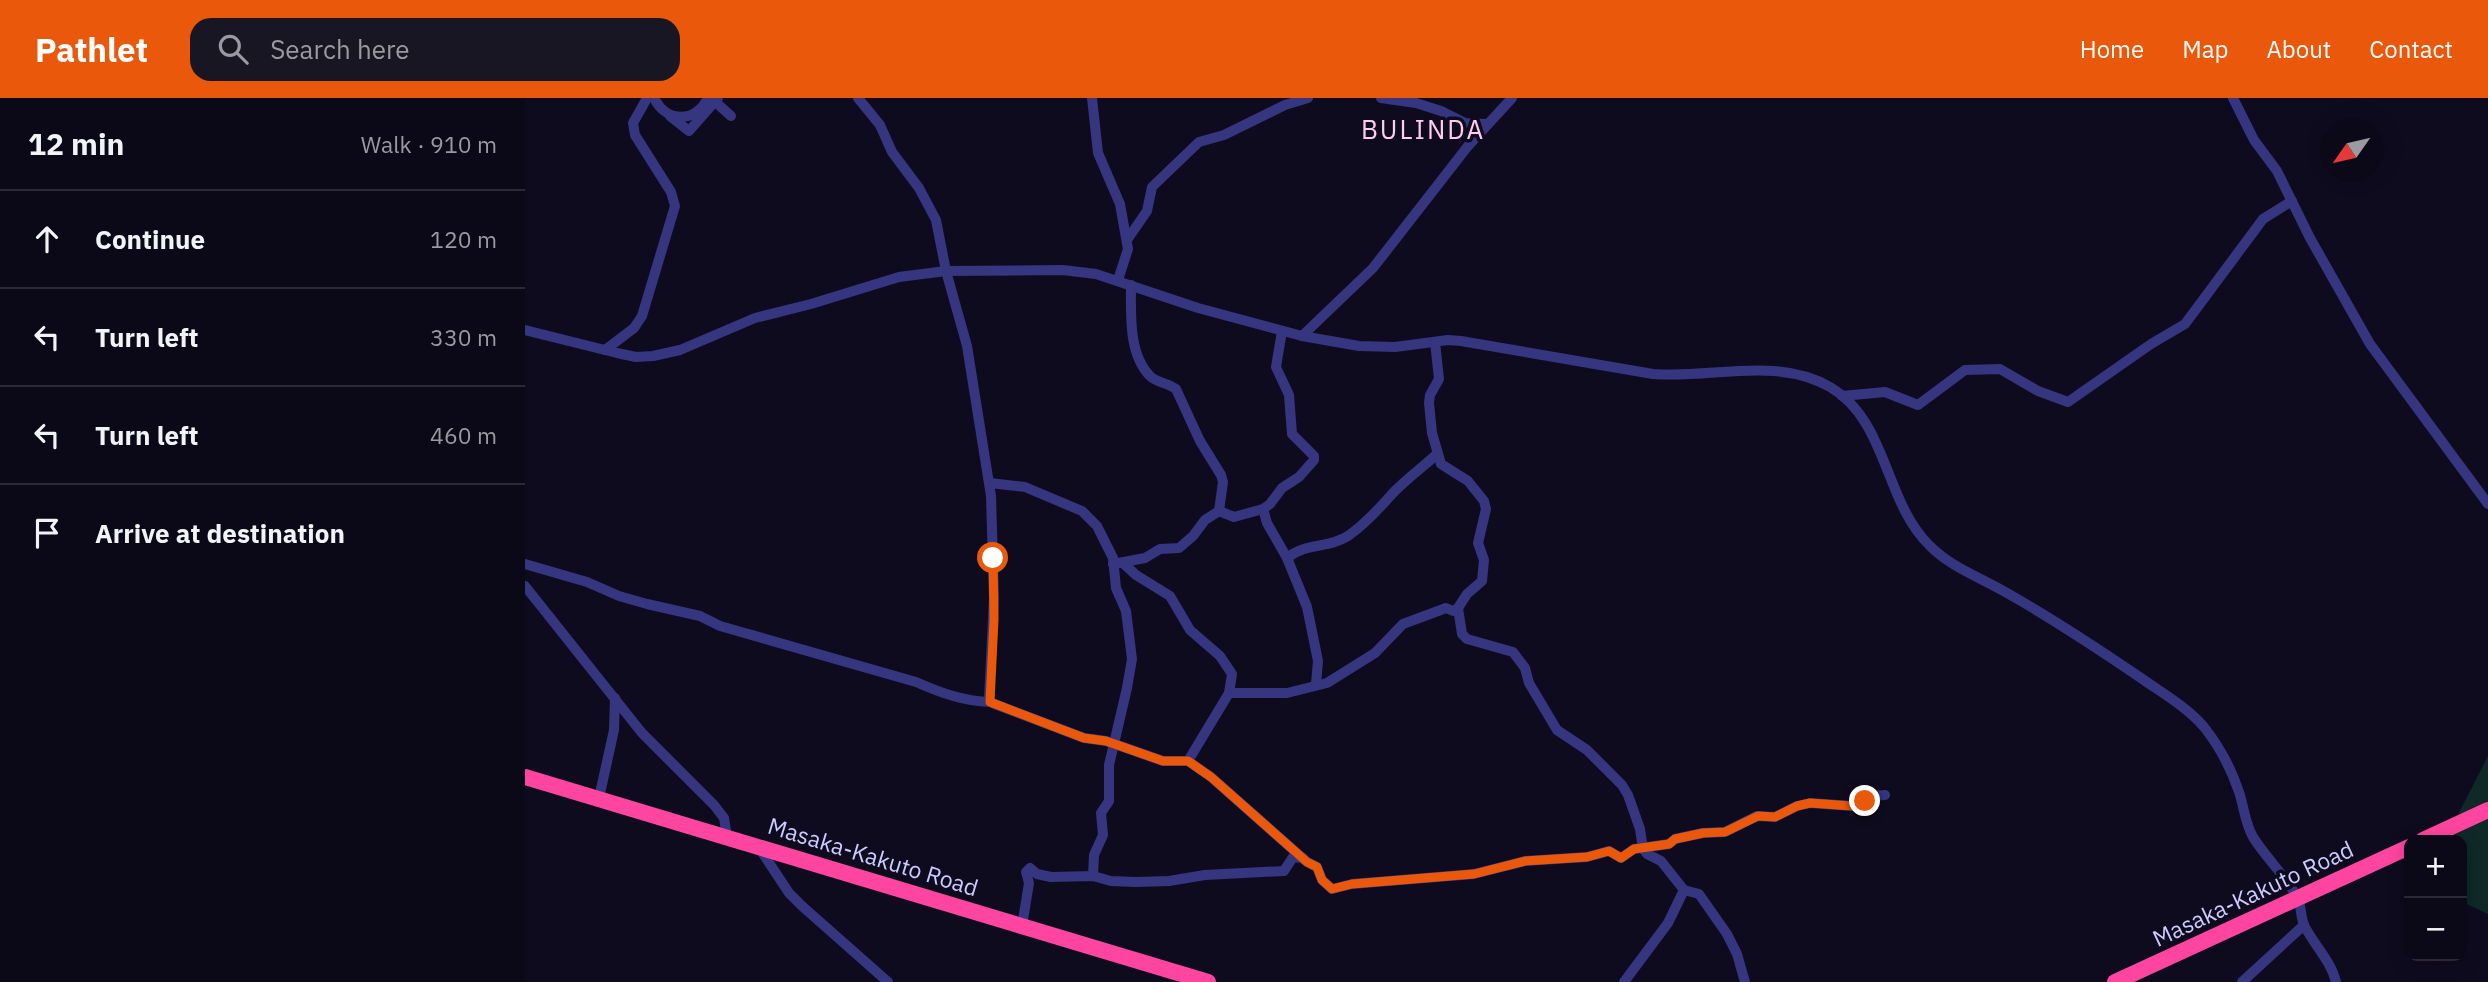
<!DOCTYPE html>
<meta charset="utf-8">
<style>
:root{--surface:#0b0817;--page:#191624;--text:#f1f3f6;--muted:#9a9aa1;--line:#2b2936;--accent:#ea580c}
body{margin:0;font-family:"IBM Plex Sans",sans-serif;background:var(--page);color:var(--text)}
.controls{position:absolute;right:21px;bottom:21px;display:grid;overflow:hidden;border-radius:14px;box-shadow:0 4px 18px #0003}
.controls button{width:63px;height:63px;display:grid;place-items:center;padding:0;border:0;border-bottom:2px solid var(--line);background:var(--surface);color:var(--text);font:35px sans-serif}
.compass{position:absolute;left:1795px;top:21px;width:63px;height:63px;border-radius:50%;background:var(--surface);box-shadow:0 4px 18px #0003;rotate:236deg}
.stop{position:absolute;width:21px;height:21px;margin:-16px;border:5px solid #ea580c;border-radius:50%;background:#fff}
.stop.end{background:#ea580c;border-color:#fff;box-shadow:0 2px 7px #0008}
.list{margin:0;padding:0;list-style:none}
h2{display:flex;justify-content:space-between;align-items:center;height:91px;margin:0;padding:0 28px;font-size:30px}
h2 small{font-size:23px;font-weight:400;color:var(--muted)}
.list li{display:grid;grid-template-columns:46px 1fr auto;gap:21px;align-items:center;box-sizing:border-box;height:98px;padding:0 28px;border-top:2px solid var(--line)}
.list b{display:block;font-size:26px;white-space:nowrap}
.list em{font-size:23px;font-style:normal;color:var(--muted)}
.icon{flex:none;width:38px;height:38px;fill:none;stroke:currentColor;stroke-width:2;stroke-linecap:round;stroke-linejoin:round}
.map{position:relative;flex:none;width:1963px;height:884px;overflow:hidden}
header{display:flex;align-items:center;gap:42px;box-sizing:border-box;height:98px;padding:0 35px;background:var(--accent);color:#fff}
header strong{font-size:33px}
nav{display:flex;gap:38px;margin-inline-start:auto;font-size:24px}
.search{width:490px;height:63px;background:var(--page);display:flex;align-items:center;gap:18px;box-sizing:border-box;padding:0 24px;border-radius:21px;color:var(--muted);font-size:26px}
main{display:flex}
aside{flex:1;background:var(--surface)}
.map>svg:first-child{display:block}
.green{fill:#0e2928}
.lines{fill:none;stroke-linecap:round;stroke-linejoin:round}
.minor{stroke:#363580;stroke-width:10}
.highway{stroke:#ff45a0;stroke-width:16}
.route{stroke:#ea580c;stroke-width:9}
.labels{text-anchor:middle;stroke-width:7;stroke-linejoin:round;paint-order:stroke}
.street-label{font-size:23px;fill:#cfcaff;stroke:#0f0b1f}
.quarter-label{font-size:26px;letter-spacing:2px;fill:#ffcced;stroke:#0f0b1f}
</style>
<header>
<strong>Pathlet</strong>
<div class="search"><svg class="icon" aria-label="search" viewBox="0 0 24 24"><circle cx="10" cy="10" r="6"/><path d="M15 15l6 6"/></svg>Search here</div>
<nav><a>Home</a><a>Map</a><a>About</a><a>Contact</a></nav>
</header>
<main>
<aside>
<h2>12 min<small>Walk · 910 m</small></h2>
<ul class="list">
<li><svg class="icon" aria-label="ahead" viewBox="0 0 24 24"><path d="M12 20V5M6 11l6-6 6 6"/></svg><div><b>Continue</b></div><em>120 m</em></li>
<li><svg class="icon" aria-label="left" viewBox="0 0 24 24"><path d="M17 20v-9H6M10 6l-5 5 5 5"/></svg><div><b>Turn left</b></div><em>330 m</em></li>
<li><svg class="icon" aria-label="left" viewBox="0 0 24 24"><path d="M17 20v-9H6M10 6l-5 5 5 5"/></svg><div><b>Turn left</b></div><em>460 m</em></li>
<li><svg class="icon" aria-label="arrive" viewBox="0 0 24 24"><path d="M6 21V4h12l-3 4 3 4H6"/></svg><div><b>Arrive at destination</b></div></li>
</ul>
</aside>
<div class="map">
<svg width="1963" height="884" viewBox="0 0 1963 884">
<rect width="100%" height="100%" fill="#0f0b1f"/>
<!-- green -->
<path class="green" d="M1963 658V816L1937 804V742H1920Z"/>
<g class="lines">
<!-- minor -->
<g class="minor">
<path d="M129 0C141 25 171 25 183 0"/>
<path d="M186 0 206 18"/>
<path d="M333 0 355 27 367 54 394 90 411 122 421 173 442 248 466 398 469 500 464 601 467 605 559 640 581 643 638 663H663L686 679 782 764 792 769 797 782 807 791 827 786 949 776 1000 763 1062 759 1084 753 1096 760 1109 751 1144 746 1150 741 1178 735 1200 734 1232 718 1250 719 1272 708 1285 705 1327 708 1340 703 1346 698 1360 697"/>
<path d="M567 0 573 55 595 106 603 151 593 182"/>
<path d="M856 0 891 5 916 13 940 25 962 26"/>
<path d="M1708 0 1729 42 1752 73 1785 140 1845 246 1963 406"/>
<path d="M145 18 164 33 193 0"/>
<path d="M602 142 622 113 627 89 674 44 699 37 760 7 783 0"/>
<path d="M0 232 92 255 111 259 128 258 155 252 230 220 286 206 374 179 421 173 538 172 571 176 673 210 777 238 834 248 870 249 923 242 936 243 1128 276C1186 281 1251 258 1305 289 1363 323 1359 404 1405 448 1427 470 1455 479 1482 495 1528 521 1572 550 1616 580 1637 595 1662 609 1679 629 1694 648 1706 670 1714 694 1719 709 1720 725 1728 739 1741 760 1760 777 1772 799 1777 808 1775 820 1780 829 1790 848 1806 863 1811 884"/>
<path d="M777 238 848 170 943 48 987 0"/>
<path d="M80 252 109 230 117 218 150 108 146 94 110 37 108 25 121 2"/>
<path d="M1317 298 1360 294 1393 307 1440 272 1475 271 1513 293 1543 304 1626 246 1660 226 1738 121 1767 103"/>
<path d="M465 385 500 389 557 413 572 428 588 460 591 490 601 513 607 561 602 590 584 667V703L576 715 578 737 569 757 568 778"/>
<path d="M738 411 742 425 762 460 782 509 793 563 791 586"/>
<path d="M694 413 709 419 738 411 745 406 757 390 774 379 789 362V358L767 336 764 297 751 269 757 233"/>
<path d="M762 460C782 444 802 451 823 438 840 426 853 412 867 396 880 382 898 369 912 356"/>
<path d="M598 465 611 477 645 498 665 532 695 558 707 576 704 595 663 663"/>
<path d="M0 466 62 484 94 498 122 506 175 518 195 528 391 584C416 595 438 603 465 604"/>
<path d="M588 466 620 460 635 451 654 450 668 438 680 422 694 413 698 384 696 377 675 343 651 291C643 285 633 285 626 279 603 257 606 216 606 187"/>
<path d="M0 488 117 635 189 707 199 720 202 739"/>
<path d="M933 510 937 536 942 541 988 554 1000 570 1004 585 1032 632 1062 652 1097 687 1103 697 1115 731 1118 751 1122 756 1136 763 1159 792 1174 796 1202 836 1212 856 1220 884"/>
<path d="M704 595H762L802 585 850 555 878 526 921 510 928 513 933 510 942 496 957 483 959 462 953 445 961 411 959 403 943 383 916 366 907 335 904 305 905 297 914 281 910 244"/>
<path d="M74 700 89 632 90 600"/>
<path d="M233 748 264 795 277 808 363 884"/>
<path d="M497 828 504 785 501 774 505 770 512 776 526 779 568 778 586 783 611 784 644 783 680 777 759 773 768 759 778 760"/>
<path d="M1099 884 1143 825 1159 792"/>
<path d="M1717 884 1779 827"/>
</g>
<!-- highway -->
<g class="highway">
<path d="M0 679 683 884"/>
<path d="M1898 742 1963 712"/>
<path d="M1590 884 1884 749"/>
</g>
</g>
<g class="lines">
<!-- route -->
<path class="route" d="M468 460 469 521 465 604 559 640 581 643 638 663H663L686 679 782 764 792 769 797 782 807 791 827 786 949 776 1000 763 1062 759 1084 753 1096 760 1109 751 1144 746 1150 741 1178 735 1200 734 1233 718 1250 719 1272 708 1285 705 1327 708 1340 703"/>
</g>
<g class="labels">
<!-- street labels -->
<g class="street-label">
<text transform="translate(348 759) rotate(17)" y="8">Masaka-Kakuto Road</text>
<text transform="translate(1728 796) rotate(-25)" y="8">Masaka-Kakuto Road</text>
</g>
<!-- quarter labels -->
<g class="quarter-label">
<text x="898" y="41">BULINDA</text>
</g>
</g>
</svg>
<div class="controls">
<button>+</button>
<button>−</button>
</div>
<svg class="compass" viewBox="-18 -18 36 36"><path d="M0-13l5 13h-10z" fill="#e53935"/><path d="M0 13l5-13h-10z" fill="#9a9aa1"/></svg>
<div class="stop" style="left:468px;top:460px"></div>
<div class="stop end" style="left:1340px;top:703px"></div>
</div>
</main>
